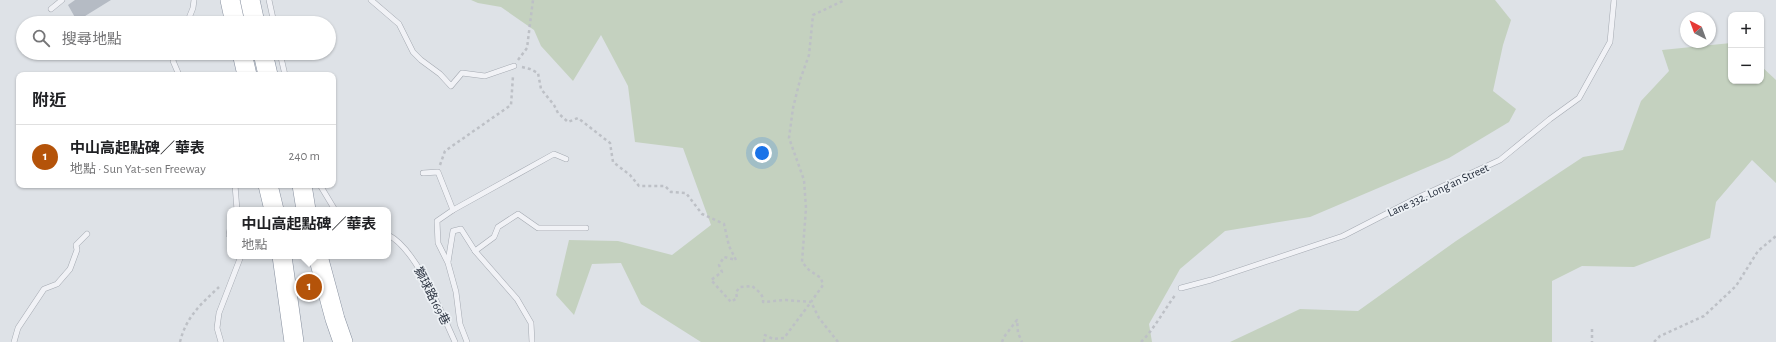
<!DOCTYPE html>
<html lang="zh-TW">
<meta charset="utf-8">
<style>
:root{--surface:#fff;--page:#f6f6f6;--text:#202124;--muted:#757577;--line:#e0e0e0;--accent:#b45309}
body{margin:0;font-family:"Alegreya Sans","Noto Sans TC",sans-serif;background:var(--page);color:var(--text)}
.controls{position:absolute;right:12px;top:12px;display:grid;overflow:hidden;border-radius:8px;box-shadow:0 1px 3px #0004}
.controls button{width:36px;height:36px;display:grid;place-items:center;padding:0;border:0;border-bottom:1px solid var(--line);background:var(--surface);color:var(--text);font:20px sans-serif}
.compass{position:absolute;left:1680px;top:12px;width:36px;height:36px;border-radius:50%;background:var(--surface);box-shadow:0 1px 3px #0004;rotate:319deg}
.you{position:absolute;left:762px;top:153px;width:14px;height:14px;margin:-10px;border:3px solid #fff;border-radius:50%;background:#1a73e8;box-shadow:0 0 0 6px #1a73e833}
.badge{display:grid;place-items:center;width:26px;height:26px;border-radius:50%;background:var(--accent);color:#fff;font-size:13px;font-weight:700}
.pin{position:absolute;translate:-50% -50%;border:2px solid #fff;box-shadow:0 1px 4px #0006}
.popup{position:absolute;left:227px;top:207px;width:164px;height:52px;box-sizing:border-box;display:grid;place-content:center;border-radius:8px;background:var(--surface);filter:drop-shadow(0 1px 3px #0005);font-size:13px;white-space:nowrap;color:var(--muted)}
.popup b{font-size:15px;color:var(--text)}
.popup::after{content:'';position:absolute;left:50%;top:100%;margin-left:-8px;border:8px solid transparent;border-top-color:var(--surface)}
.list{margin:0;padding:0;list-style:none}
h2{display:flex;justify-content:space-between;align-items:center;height:52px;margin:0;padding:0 16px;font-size:17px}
h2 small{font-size:13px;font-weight:400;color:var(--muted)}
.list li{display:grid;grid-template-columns:26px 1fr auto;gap:12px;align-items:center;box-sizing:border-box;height:64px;padding:0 16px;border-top:1px solid var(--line)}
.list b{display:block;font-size:15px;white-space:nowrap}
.list p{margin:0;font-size:13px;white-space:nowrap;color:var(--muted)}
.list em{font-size:13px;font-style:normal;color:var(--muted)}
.icon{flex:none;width:22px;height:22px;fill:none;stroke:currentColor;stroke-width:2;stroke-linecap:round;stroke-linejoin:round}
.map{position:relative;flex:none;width:1776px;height:342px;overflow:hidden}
.search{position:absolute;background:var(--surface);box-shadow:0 1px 3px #0004;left:16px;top:16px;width:320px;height:44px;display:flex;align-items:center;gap:10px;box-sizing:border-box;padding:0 14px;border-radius:22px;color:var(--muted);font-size:15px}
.panel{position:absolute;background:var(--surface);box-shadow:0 1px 3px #0004;left:16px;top:72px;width:320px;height:116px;border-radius:8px}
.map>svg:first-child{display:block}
.green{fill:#c4d1bf}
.building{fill:#b5bbc4}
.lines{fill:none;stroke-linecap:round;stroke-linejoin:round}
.lane-casing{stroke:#a4a9b1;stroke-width:6}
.highway-casing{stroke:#868f9e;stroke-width:20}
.path{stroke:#bdc0c6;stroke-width:2.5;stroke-dasharray:3 3;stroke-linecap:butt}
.lane{stroke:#f1f2f6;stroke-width:5}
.highway{stroke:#fff;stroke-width:19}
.labels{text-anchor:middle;stroke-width:3.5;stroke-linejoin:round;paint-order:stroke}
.street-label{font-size:12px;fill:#28303e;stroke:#edf1f5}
</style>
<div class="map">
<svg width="1776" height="342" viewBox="0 0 1776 342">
<rect width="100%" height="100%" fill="#dee2e7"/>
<!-- green -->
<g class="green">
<path d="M471 0H1495L1511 20 1503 45 1493 91 1516 109 1509 122 1449 158 1310 217 1225 231 1180 269 1149 324 1152 342H701L641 304 621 263 592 264 574 315 556 295 569 240 618 241 672 255 711 225 683 148 635 142 628 86 601 35 573 81 541 46 534 30 501 7 478 3Z"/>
<path d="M1731 43V81H1761V66L1776 80V183L1752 160 1716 202 1710 238 1634 267 1582 266 1552 281V342H1230L1300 309 1358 311 1456 241 1583 157 1623 150 1641 101 1669 71 1662 50Z"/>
</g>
<!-- building -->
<path class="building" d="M75 0H111L77 21 68 5Z"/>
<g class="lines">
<defs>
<g id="lane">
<path d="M269 0 274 23"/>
<path d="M371 0 399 24 413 52 421 60 440 74 451 86 462 73 485 76 514 66"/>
<path d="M51 9 62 0"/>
<path d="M187 23 193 8 194 0"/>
<path d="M175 53 173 61 179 75"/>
<path d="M280 53 285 75"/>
<path d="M423 173 438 172 453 210 437 221 438 243 448 263 456 292 460 324 467 342"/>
<path d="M235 185 237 210"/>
<path d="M320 185 335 210"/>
<path d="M453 210 554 154 566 159"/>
<path d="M230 229 229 235 230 236"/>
<path d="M388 235C416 248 442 314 455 342"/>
<path d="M475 251 494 237 498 227 518 214 538 228H586"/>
<path d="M448 262 453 231 461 229 475 251 517 299 531 323 532 342"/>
<path d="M1181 288 1211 280 1343 236 1417 198 1500 160 1550 119 1579 98 1610 42 1614 0"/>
<path d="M14 342 18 328 44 289 57 284 70 269 77 250 76 245 87 234"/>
<path d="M221 342 217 328 219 313 241 256"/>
</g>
<g id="highway">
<path d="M230 0 235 23"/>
<path d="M250 0 255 23"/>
<path d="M242 53 247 75"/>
<path d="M263 53 268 75"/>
<path d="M268 185 274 210"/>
<path d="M302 185 306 210"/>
<path d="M282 256 294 342"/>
<path d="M318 256 335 319 343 342"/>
</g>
</defs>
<!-- lane casing -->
<use href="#lane" class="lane-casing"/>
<!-- highway casing -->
<use href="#highway" class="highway-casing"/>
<!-- path -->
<g class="path">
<path d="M518 60 527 48 533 0"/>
<path d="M522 67 530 69 538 73 541 89 554 105 558 113 568 122 578 118 610 143 613 162 630 175 639 186H665L671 192 686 193 702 214 724 224 729 246 736 260 724 257 719 265 722 272 711 280 731 302 737 298 736 292 740 287 752 286C758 291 764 295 763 302L786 300 811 302"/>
<path d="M440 165 445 151 511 105 513 76"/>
<path d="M1592 329V342"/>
<path d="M180 342C186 317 201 304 219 287"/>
<path d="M764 342 765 335 773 339 784 338 811 302"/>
<path d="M838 342 819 318 811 302 823 285 821 278 809 270 802 262 806 208 804 180 789 138 793 108 800 80 809 55 813 15 845 0"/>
<path d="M1002 342 1004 337 1017 320 1018 333 1022 342"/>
<path d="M1141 342C1155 328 1164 310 1176 294"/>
<path d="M1654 342 1660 336 1704 316 1736 286 1758 251 1776 236"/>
</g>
<!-- lane -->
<use href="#lane" class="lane"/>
<!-- highway -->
<use href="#highway" class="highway"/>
</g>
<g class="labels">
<!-- street labels -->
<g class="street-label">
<text transform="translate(1438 190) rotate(-25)" y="4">Lane 332, Long'an Street</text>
<text transform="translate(432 296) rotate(63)" y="4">獅球路169巷</text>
</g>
</g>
</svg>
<div class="controls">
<button>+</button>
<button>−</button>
</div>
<svg class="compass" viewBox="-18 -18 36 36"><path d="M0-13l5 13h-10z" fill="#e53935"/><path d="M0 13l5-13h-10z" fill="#757577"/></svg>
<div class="you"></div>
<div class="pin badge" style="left:309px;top:287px">1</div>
<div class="popup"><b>中山高起點碑／華表</b>地點</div>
<div class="search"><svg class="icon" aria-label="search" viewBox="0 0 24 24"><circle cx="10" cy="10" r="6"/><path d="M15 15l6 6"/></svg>搜尋地點</div>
<section class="panel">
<h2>附近<small></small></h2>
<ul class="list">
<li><span class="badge">1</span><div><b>中山高起點碑／華表</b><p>地點 · Sun Yat-sen Freeway</p></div><em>240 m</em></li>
</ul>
</section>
</div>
